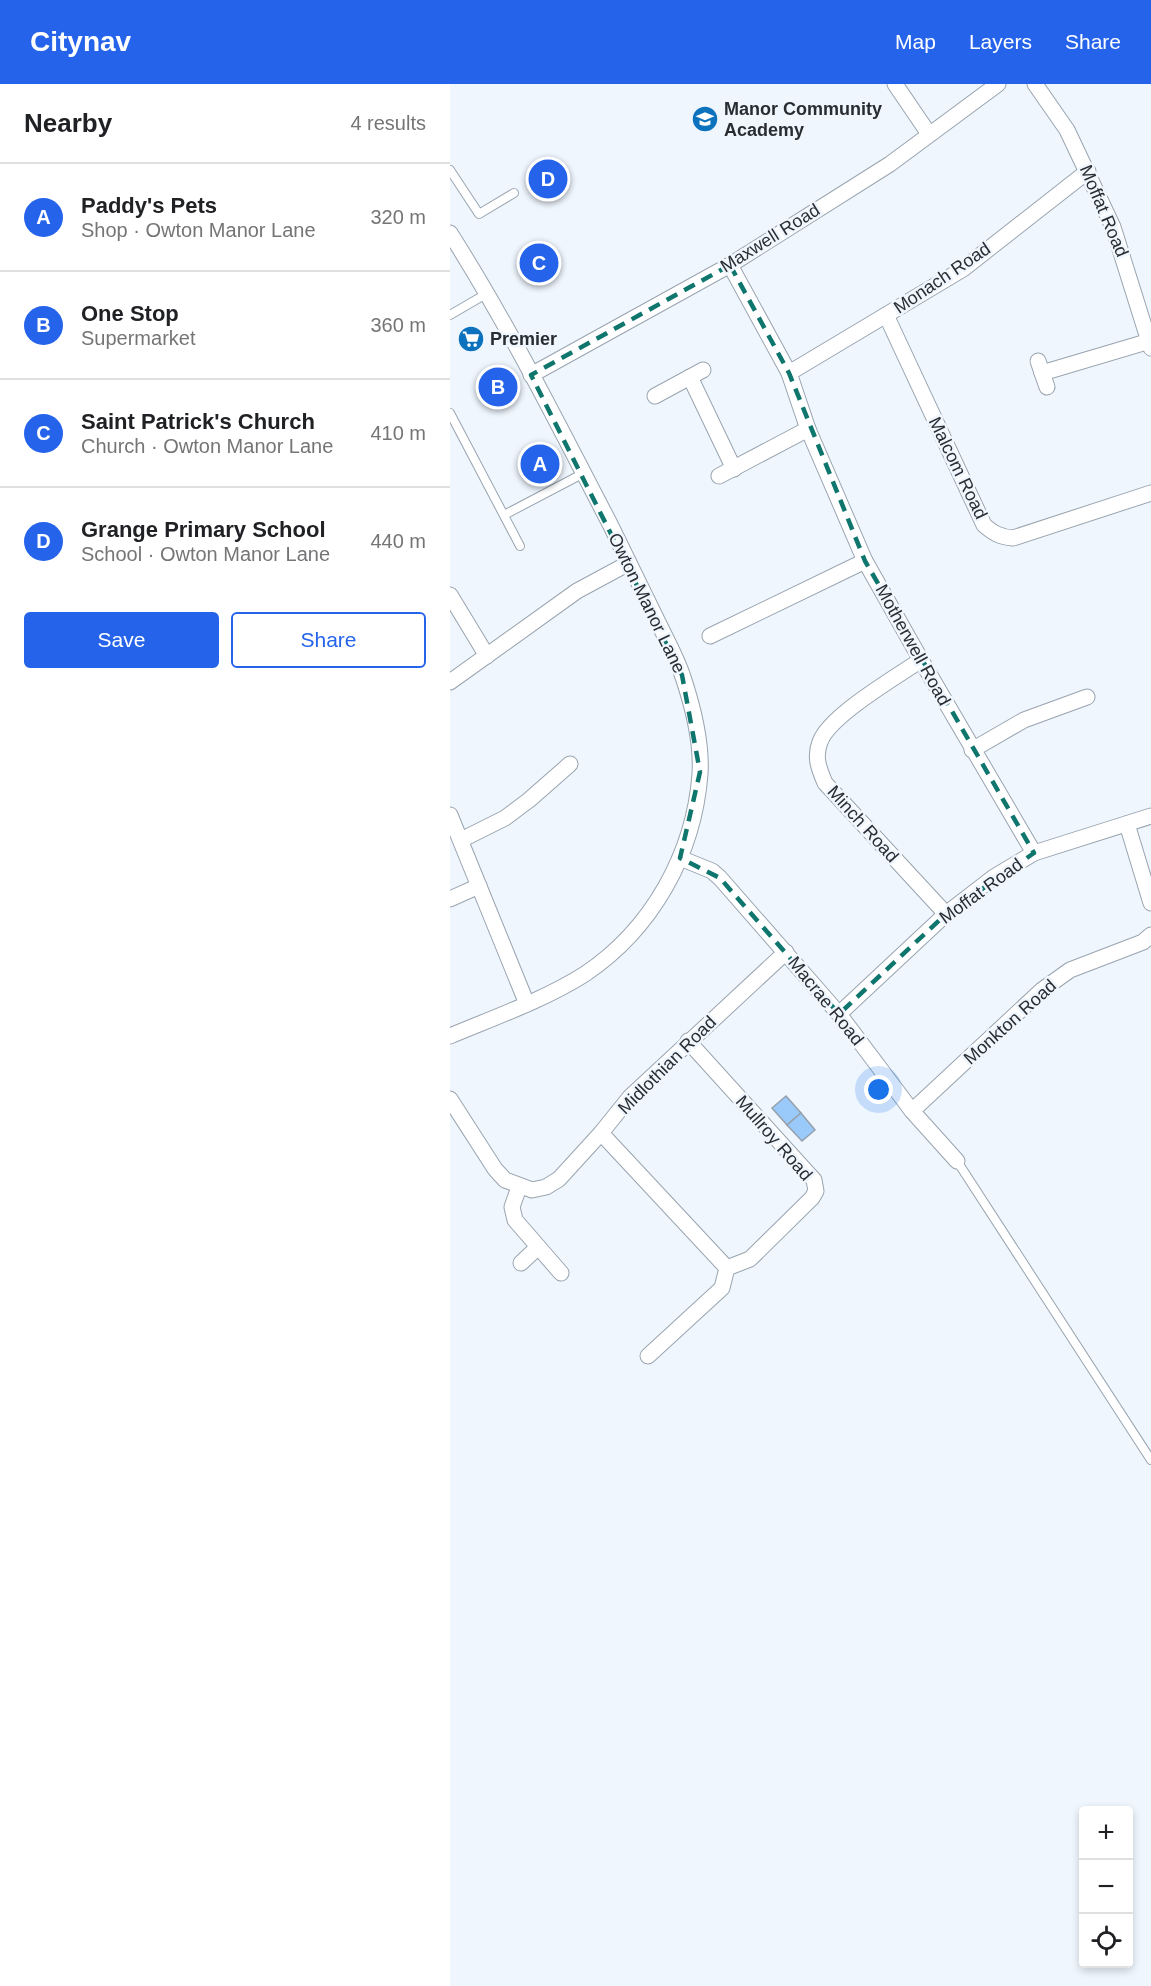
<!DOCTYPE html>
<meta charset="utf-8">
<style>
:root{--surface:#fff;--page:#f6f6f6;--text:#202124;--muted:#757577;--line:#e0e0e0;--accent:#2563eb}
body{margin:0;font-family:Arial,sans-serif;background:var(--page);color:var(--text)}
.controls{position:absolute;right:18px;bottom:18px;display:grid;overflow:hidden;border-radius:6px;box-shadow:0 3px 9px #0003}
.controls button{width:54px;height:54px;display:grid;place-items:center;padding:0;border:0;border-bottom:2px solid var(--line);background:var(--surface);color:var(--text);font:30px sans-serif}
.you{position:absolute;left:429px;top:1006px;width:21px;height:21px;margin:-15px;border:4px solid #fff;border-radius:50%;background:#1a73e8;box-shadow:0 0 0 9px #1a73e833}
.badge{display:grid;place-items:center;width:39px;height:39px;border-radius:50%;background:var(--accent);color:#fff;font-size:20px;font-weight:700}
.pin{position:absolute;translate:-50% -50%;border:3px solid #fff;box-shadow:0 2px 6px #0006}
.list{margin:0;padding:0;list-style:none}
h2{display:flex;justify-content:space-between;align-items:center;height:78px;margin:0;padding:0 24px;font-size:26px}
h2 small{font-size:20px;font-weight:400;color:var(--muted)}
.list li{display:grid;grid-template-columns:39px 1fr auto;gap:18px;align-items:center;box-sizing:border-box;height:108px;padding:0 24px;border-top:2px solid var(--line)}
.list b{display:block;font-size:22px;white-space:nowrap}
.list p{margin:0;font-size:20px;white-space:nowrap;color:var(--muted)}
.list em{font-size:20px;font-style:normal;color:var(--muted)}
.actions{display:flex;gap:12px;padding:18px 24px}
.actions a{flex:1;padding:14px 0;border:2px solid var(--accent);border-radius:6px;text-align:center;font-size:21px;color:var(--accent)}
.actions .main{background:var(--accent);color:#fff}
.icon{flex:none;width:33px;height:33px;fill:none;stroke:currentColor;stroke-width:2;stroke-linecap:round;stroke-linejoin:round}
.map{position:relative;flex:none;width:701px;height:1902px;overflow:hidden}
header{display:flex;align-items:center;gap:36px;box-sizing:border-box;height:84px;padding:0 30px;background:var(--accent);color:#fff}
header strong{font-size:28px}
nav{display:flex;gap:33px;margin-inline-start:auto;font-size:21px}
main{display:flex}
aside{flex:1;background:var(--surface)}
.map>svg:first-child{display:block}
.building{fill:#9acafa;stroke:#95a0ac;stroke-width:1.5}
.lines{fill:none;stroke-linecap:round;stroke-linejoin:round}
.lane-casing{stroke:#99a4af;stroke-width:10}
.street-casing{stroke:#99a4af;stroke-width:17}
.lane{stroke:#fff;stroke-width:8}
.street{stroke:#fff;stroke-width:15}
.marked{fill:none;stroke:#0f766e;stroke-width:4.5;stroke-dasharray:12 8;stroke-linejoin:round}
.labels{text-anchor:middle;stroke-width:5;stroke-linejoin:round;paint-order:stroke}
.poi-label{font-size:18px;font-weight:bold;fill:#292d32;stroke:#eff6fe;text-anchor:start}
.street-label{font-size:18px;fill:#292d32;stroke:#eff6fe}
</style>
<header>
<strong>Citynav</strong>
<nav><a>Map</a><a>Layers</a><a>Share</a></nav>
</header>
<main>
<aside>
<h2>Nearby<small>4 results</small></h2>
<ul class="list">
<li><span class="badge">A</span><div><b>Paddy's Pets</b><p>Shop · Owton Manor Lane</p></div><em>320 m</em></li>
<li><span class="badge">B</span><div><b>One Stop</b><p>Supermarket</p></div><em>360 m</em></li>
<li><span class="badge">C</span><div><b>Saint Patrick's Church</b><p>Church · Owton Manor Lane</p></div><em>410 m</em></li>
<li><span class="badge">D</span><div><b>Grange Primary School</b><p>School · Owton Manor Lane</p></div><em>440 m</em></li>
</ul>
<div class="actions"><a class="main">Save</a><a>Share</a></div>
</aside>
<div class="map">
<svg width="701" height="1902" viewBox="0 0 701 1902">
<rect width="100%" height="100%" fill="#eff6fe"/>
<!-- building -->
<g class="building">
<path d="M336 1012 351 1029 337 1041 322 1024Z"/>
<path d="M351 1029 365 1046 352 1057 337 1041Z"/>
</g>
<g class="lines">
<defs>
<g id="lane">
<path d="M0 86 29 130 64 109"/>
<path d="M0 231 36 210"/>
<path d="M0 329 70 462"/>
<path d="M54 431 134 389"/>
<path d="M507 1077 701 1376"/>
</g>
<g id="street">
<path d="M445 0 479 50"/>
<path d="M585 0 617 46 663 143 701 264"/>
<path d="M0 149C59 242 109 342 160 440 175 471 191 503 206 534 215 553 226 572 233 593 243 623 252 658 250 690 244 770 202 845 135 890 96 915 43 934 0 952"/>
<path d="M280 181 339 289 358 345 415 477 471 576 584 769"/>
<path d="M436 231 534 441C543 449 550 453 563 454L701 409"/>
<path d="M588 277 597 303"/>
<path d="M339 289 513 185 638 87"/>
<path d="M592 289 700 257"/>
<path d="M81 291 280 181 440 80 548 0"/>
<path d="M240 293 284 385"/>
<path d="M205 312 253 286"/>
<path d="M269 392 358 345"/>
<path d="M0 511 37 572"/>
<path d="M260 552 415 477"/>
<path d="M471 576C446 593 379 632 370 658 364 673 369 685 375 699L496 830"/>
<path d="M0 598 127 507 179 479"/>
<path d="M522 666 574 636 637 613"/>
<path d="M0 731 77 920"/>
<path d="M677 740 701 819"/>
<path d="M11 756 55 734 79 716 120 680"/>
<path d="M230 774 262 787 270 794 389 930 462 1027 507 1077"/>
<path d="M0 815 29 802"/>
<path d="M389 930 496 830 544 793 584 769 701 732"/>
<path d="M0 1015 45 1085 55 1096 82 1106 96 1103 109 1095 151 1049 180 1013 336 868"/>
<path d="M462 1027 592 906 620 886 693 858 701 851"/>
<path d="M151 1049 277 1184"/>
<path d="M69 1103 62 1123 65 1136 111 1189"/>
<path d="M71 1179 88 1163"/>
<path d="M198 1272 272 1204 277 1184 300 1175 362 1114 366 1107 364 1096 238 957"/>
</g>
</defs>
<!-- lane casing -->
<use href="#lane" class="lane-casing"/>
<!-- street casing -->
<use href="#street" class="street-casing"/>
<!-- lane -->
<use href="#lane" class="lane"/>
<!-- street -->
<use href="#street" class="street"/>
</g>
<!-- marked area -->
<path class="marked" d="M280 181 339 289 415 477 584 769 496 830 389 930 270 794 230 774 250 688 232 591 81 291Z"/>
<!-- icons -->
<defs>
<symbol id="school-disc" viewBox="-11 -11 22 22"><circle r="9.5" fill="#0d72bd" stroke="#eff6fe"/><path d="M0-5L7-2L0 1L-7-2ZM-4 1L0 2.5L4 1V4Q0 6-4 4Z" fill="#fff"/></symbol>
<symbol id="supermarket-disc" viewBox="-11 -11 22 22"><circle r="9.5" fill="#0d72bd" stroke="#eff6fe"/><path d="M-6-5.5h2.5l.6 2H6L4.5 2H-2.5L-4.4-4H-6ZM-1.5 3.2a1.3 1.3 0 1 0 .1 0ZM3 3.2a1.3 1.3 0 1 0 .1 0Z" fill="#fff"/></symbol>
</defs>
<g fill-rule="evenodd">
<use href="#school-disc" x="240" y="20" width="30" height="30"/>
<use href="#supermarket-disc" x="6" y="240" width="30" height="30"/>
</g>
<g class="labels">
<!-- poi labels -->
<g class="poi-label">
<text x="274" y="31">Manor Community<tspan x="274" dy="21">Academy</tspan></text>
<text x="40" y="261">Premier</text>
</g>
<!-- street labels -->
<g class="street-label">
<text transform="translate(654 127) rotate(67)" y="6">Moffat Road</text>
<text transform="translate(320 154) rotate(-32)" y="6">Maxwell Road</text>
<text transform="translate(492 194) rotate(-34)" y="6">Monach Road</text>
<text transform="translate(508 384) rotate(64)" y="6">Malcom Road</text>
<text transform="translate(197 519) rotate(64)" y="6">Owton Manor Lane</text>
<text transform="translate(463 561) rotate(61)" y="6">Motherwell Road</text>
<text transform="translate(413 740) rotate(48)" y="6">Minch Road</text>
<text transform="translate(531 807) rotate(-36)" y="6">Moffat Road</text>
<text transform="translate(376 917) rotate(51)" y="6">Macrae Road</text>
<text transform="translate(560 938) rotate(-42)" y="6">Monkton Road</text>
<text transform="translate(217 981) rotate(-45)" y="6">Midlothian Road</text>
<text transform="translate(324 1054) rotate(49)" y="6">Mullroy Road</text>
</g>
</g>
</svg>
<div class="controls">
<button>+</button>
<button>−</button>
<button><svg class="icon" aria-label="locate" viewBox="0 0 24 24"><circle cx="12" cy="12" r="6"/><path d="M12 2v4M12 18v4M2 12h4M18 12h4"/></svg></button>
</div>
<div class="you"></div>
<div class="pin badge" style="left:90px;top:380px">A</div>
<div class="pin badge" style="left:48px;top:303px">B</div>
<div class="pin badge" style="left:89px;top:179px">C</div>
<div class="pin badge" style="left:98px;top:95px">D</div>
</div>
</main>
